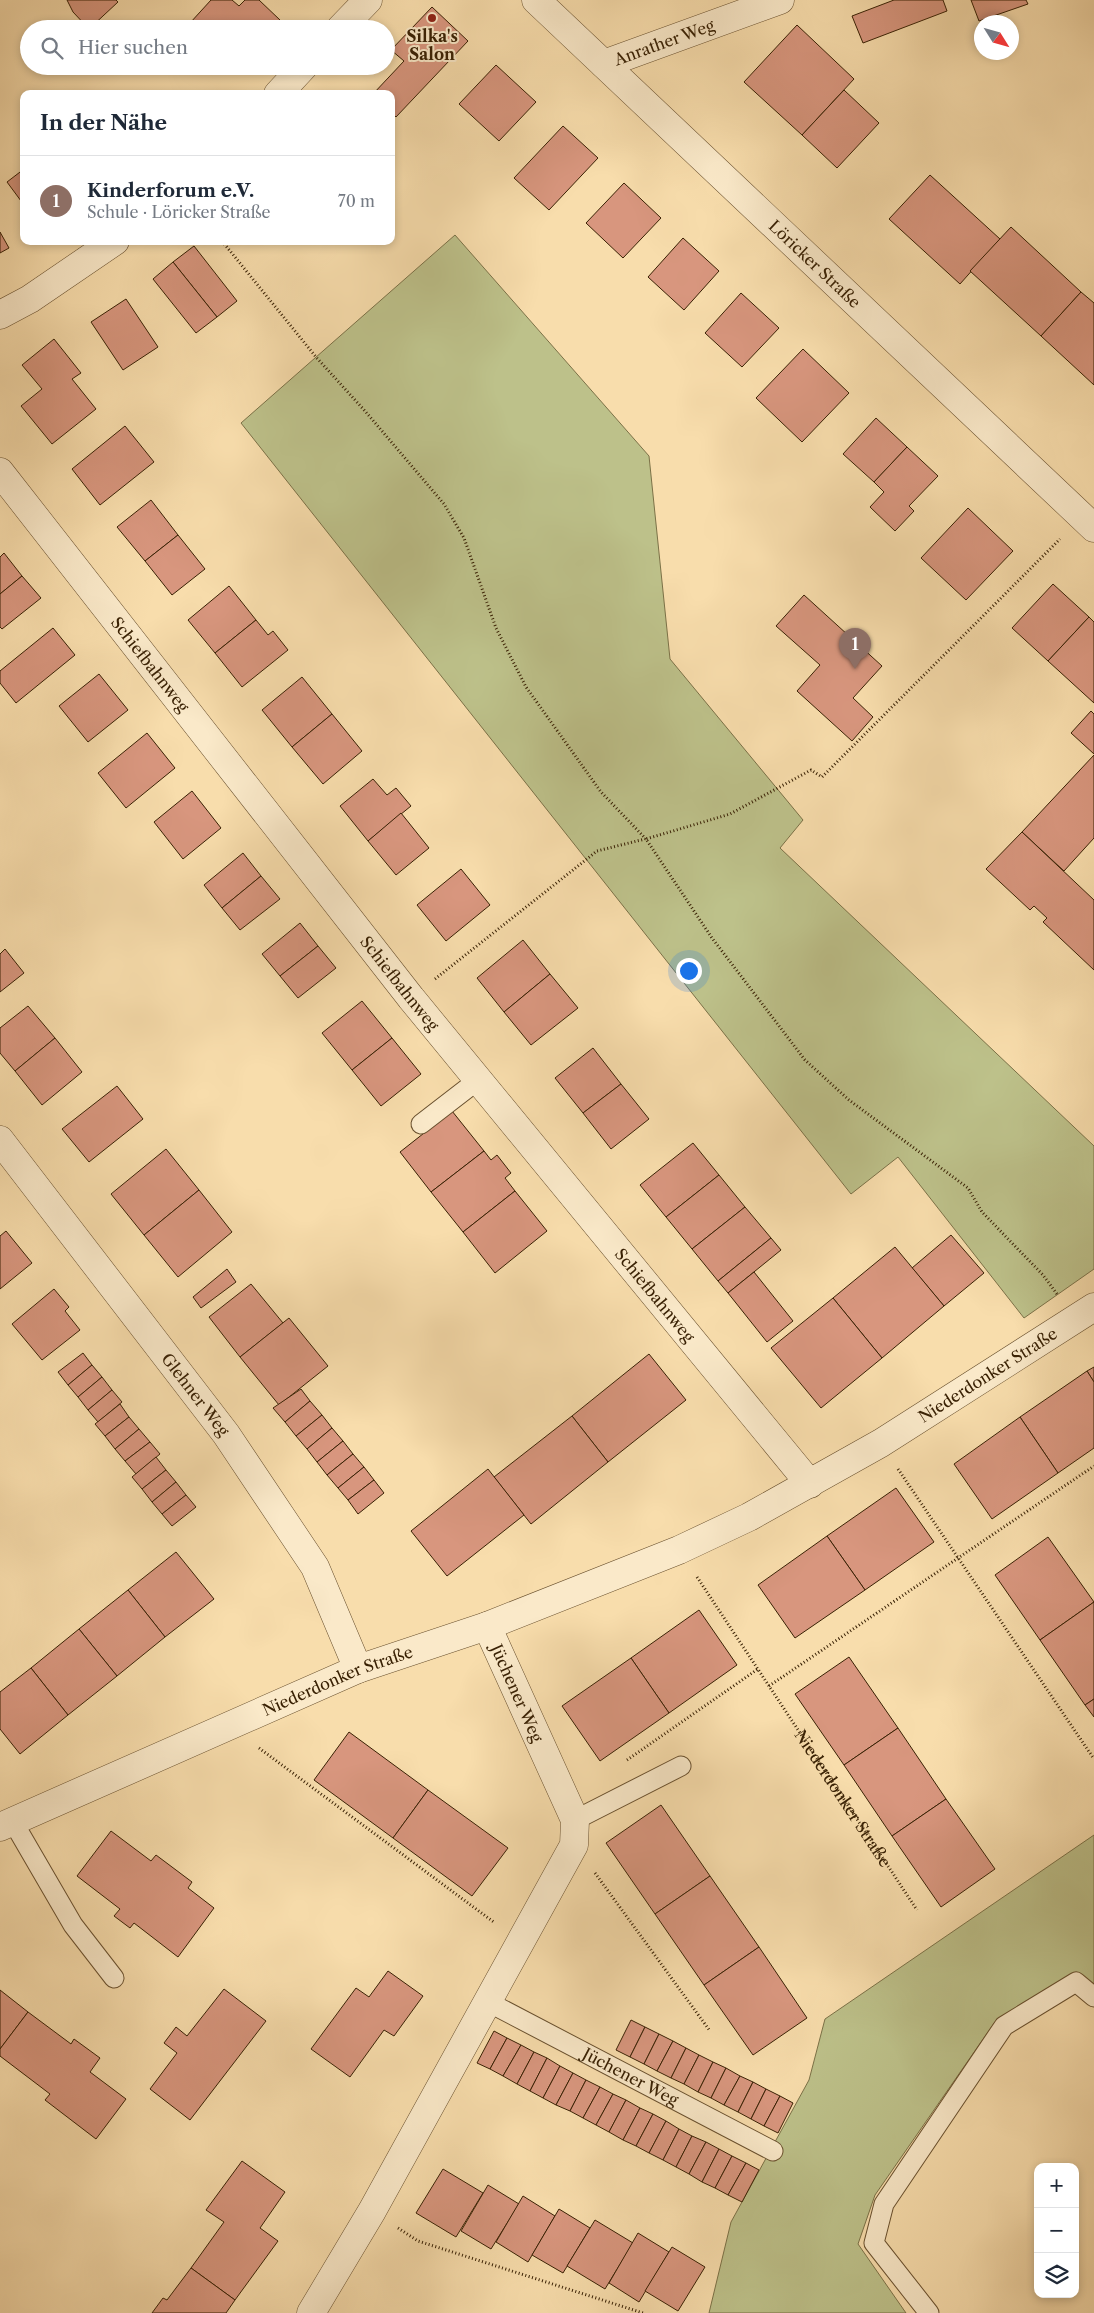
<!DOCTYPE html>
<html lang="de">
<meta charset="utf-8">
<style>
:root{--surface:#fff;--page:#f2f2f3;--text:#1f2937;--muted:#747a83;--line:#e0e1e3;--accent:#111827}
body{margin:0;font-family:"Libre Caslon Text",serif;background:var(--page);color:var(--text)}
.controls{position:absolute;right:15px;bottom:15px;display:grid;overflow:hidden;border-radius:10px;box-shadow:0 2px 8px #0003}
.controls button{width:45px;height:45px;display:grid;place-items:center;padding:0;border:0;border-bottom:1px solid var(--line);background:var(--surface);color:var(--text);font:25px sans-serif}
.compass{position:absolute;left:974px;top:15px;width:45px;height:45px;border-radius:50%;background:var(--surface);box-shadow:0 2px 8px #0003;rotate:127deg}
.you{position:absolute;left:688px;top:970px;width:18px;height:18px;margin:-12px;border:4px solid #fff;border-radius:50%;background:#1a73e8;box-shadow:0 0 0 8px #1a73e833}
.badge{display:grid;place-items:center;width:32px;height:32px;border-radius:50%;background:var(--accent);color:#fff;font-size:16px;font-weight:700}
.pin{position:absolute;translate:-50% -41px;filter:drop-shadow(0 1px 2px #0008)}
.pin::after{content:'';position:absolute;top:26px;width:18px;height:15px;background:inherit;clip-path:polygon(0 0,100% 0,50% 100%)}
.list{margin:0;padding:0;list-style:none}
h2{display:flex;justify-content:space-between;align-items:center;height:65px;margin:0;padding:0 20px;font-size:21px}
h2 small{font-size:16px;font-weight:400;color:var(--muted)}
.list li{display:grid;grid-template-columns:32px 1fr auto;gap:15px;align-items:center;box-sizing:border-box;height:90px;padding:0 20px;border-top:1px solid var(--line)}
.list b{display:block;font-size:19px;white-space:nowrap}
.list p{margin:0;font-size:16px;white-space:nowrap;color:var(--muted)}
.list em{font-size:16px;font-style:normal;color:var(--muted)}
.icon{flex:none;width:28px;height:28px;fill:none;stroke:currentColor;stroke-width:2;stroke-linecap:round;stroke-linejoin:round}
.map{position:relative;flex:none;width:1094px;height:2313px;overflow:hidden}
.search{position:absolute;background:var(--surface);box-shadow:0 2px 8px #0003;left:20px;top:20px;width:375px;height:55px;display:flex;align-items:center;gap:12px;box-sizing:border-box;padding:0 18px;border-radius:28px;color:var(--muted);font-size:19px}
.panel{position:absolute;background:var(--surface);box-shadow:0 2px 8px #0003;left:20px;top:90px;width:375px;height:155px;border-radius:10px}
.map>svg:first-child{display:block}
.green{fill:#bdc18a;stroke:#7b7147}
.building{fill:#d8967e;stroke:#392104}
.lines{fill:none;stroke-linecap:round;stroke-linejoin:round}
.service-casing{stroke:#69502e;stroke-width:21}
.minor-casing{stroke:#69502e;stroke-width:29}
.tertiary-casing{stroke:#69502e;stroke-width:29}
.path{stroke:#392104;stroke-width:3;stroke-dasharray:1 2.5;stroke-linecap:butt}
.service{stroke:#fae9c9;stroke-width:19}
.minor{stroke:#fae9c9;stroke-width:28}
.tertiary{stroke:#fae9c9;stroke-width:28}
.poi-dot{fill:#8f2418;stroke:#fae9c9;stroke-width:2}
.labels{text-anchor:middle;stroke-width:4;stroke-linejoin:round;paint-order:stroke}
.poi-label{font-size:16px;font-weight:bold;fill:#392104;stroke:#fae9c9}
.street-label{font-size:16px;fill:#392104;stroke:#fae9c9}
</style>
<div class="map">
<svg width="1094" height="2313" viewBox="0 0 1094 2313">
<rect width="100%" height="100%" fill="#f8ddac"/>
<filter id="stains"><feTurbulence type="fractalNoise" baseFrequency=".004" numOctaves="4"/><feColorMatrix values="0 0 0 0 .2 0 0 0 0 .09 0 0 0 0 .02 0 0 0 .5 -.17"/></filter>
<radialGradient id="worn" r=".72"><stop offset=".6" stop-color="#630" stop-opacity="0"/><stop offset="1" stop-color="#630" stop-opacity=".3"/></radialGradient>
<!-- green -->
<g class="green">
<path d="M455 235 649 456 670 659 803 820 780 848 1094 1146V1269L1024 1318 898 1157 851 1194 241 423Z"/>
<path d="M1094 1835V1984L1072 1975 995 2022 875 2195 858 2244 906 2313H709L731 2222 809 2080 825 2019Z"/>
</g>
<!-- building -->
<g class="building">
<path d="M67 0H116L118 2 89 29 73 12Z"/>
<path d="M211 0H232L239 6 245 0H259L280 20 272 29H197L190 23Z"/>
<path d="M894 0H943L947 11 863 43 852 16Z"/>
<path d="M971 0H1026L1028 4 979 21Z"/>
<path d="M432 7 468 41 396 117 391 112V94H373L404 61 391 50Z"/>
<path d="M797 25 854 79 802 135 744 82Z"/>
<path d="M496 65 536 102 499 141 459 104Z"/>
<path d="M844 90 879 123 837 168 802 135Z"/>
<path d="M563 126 598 158 549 210 514 178Z"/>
<path d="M24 169V205L7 182Z"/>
<path d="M930 175 1000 239 960 284 889 219Z"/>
<path d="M624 183 661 218 623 258 586 223Z"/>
<path d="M1011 227 1081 292 1041 336 970 271Z"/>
<path d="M0 232 9 248 0 253Z"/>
<path d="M683 238 719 271 684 310 648 277Z"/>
<path d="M194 246 237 301 217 317 173 262Z"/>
<path d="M173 262 217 317 196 333 153 279Z"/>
<path d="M1081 292 1094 303V385L1041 336Z"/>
<path d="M741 293 779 328 742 367 705 333Z"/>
<path d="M126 299 158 347 123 370 91 322Z"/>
<path d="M54 339 81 373 72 379 96 409 52 444 21 406 42 389 22 365Z"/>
<path d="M803 349 849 393 802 442 756 398Z"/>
<path d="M876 418 907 447 874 482 843 454Z"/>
<path d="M125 426 154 462 100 505 72 469Z"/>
<path d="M907 447 938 476 909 506 914 511 895 531 870 507 884 492 874 482Z"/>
<path d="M151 500 178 535 145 561 117 527Z"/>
<path d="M968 508 1013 551 966 600 921 558Z"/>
<path d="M178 535 205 569 172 595 145 561Z"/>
<path d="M4 553 22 576 0 594V557Z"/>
<path d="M22 576 41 598 2 629 0 627V594Z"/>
<path d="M1053 584 1089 617 1048 661 1012 628Z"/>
<path d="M229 586 256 620 215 653 188 620Z"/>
<path d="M804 595 882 666 853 698 873 717 852 741 797 691 820 665 776 626Z"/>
<path d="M1089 617 1094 622V703L1048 661Z"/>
<path d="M256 620 268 635 273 631 288 650 242 687 215 653Z"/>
<path d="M53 628 75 655 16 703 0 683V671Z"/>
<path d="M99 674 128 710 88 742 59 706Z"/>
<path d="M302 677 332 714 292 747 262 710Z"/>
<path d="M1091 711 1094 714V754L1071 733Z"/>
<path d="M332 714 362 751 323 784 292 747Z"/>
<path d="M147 733 175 768 126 808 98 773Z"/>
<path d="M1094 755V838L1064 871 1022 832Z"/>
<path d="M373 779 387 795 396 788 411 806 368 841 340 806Z"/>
<path d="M192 791 221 828 183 859 154 822Z"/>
<path d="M401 813 429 848 396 875 368 841Z"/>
<path d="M1022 832 1094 900V970L1043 922 1047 918 1034 906 1030 910 986 869Z"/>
<path d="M243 853 261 876 222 908 204 885Z"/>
<path d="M461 869 490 905 446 941 417 905Z"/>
<path d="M261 876 280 899 240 930 222 908Z"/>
<path d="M300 923 318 946 280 976 262 954Z"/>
<path d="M523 940 550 974 504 1012 477 978Z"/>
<path d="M318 946 336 968 298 998 280 976Z"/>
<path d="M5 949 24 973 0 992V954Z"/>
<path d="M550 974 578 1008 531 1045 504 1012Z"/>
<path d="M362 1001 392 1038 352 1070 322 1033Z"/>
<path d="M28 1006 55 1038 15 1071 0 1053V1028Z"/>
<path d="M55 1038 82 1072 42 1105 15 1071Z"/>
<path d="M392 1038 421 1074 381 1106 352 1070Z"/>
<path d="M593 1048 621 1084 583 1113 555 1078Z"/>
<path d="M621 1084 649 1119 611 1149 583 1113Z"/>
<path d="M117 1086 143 1119 89 1162 62 1129Z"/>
<path d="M452 1111 484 1151 431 1192 400 1152Z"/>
<path d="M693 1143 719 1175 666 1217 640 1185Z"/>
<path d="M166 1149 199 1190 144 1235 111 1194Z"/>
<path d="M484 1151 491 1160 497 1155 511 1173 505 1178 515 1191 463 1232 431 1192Z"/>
<path d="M719 1175 745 1207 692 1249 666 1217Z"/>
<path d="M199 1190 232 1232 178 1277 144 1235Z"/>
<path d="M515 1191 547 1231 495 1273 463 1232Z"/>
<path d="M745 1207 771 1238 718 1281 692 1249Z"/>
<path d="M6 1231 32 1263 0 1289V1236Z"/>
<path d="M951 1235 984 1273 944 1306 912 1268Z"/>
<path d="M771 1238 781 1250 728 1293 718 1281Z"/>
<path d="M895 1247 944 1306 882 1358 833 1298Z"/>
<path d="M227 1269 236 1282 201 1308 193 1297Z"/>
<path d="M754 1272 793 1321 767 1342 728 1293Z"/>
<path d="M251 1284 283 1323 240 1357 209 1317Z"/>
<path d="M54 1289 69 1307 65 1311 80 1330 42 1360 12 1324Z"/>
<path d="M833 1298 882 1358 821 1408 771 1348Z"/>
<path d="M289 1318 328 1366 279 1405 240 1357Z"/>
<path d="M83 1353 92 1365 68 1385 58 1372Z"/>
<path d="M649 1354 686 1400 608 1462 572 1416Z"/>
<path d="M92 1365 102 1377 78 1397 68 1385Z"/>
<path d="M1094 1367V1382L1087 1371Z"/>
<path d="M1087 1371 1094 1382V1448L1058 1473 1020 1417Z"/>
<path d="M102 1377 112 1390 88 1410 78 1397Z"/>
<path d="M301 1389 310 1401 285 1422 273 1408Z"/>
<path d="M112 1390 122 1402 98 1422 88 1410Z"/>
<path d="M310 1401 322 1415 296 1436 285 1422Z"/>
<path d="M120 1404 129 1417 105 1436 95 1424Z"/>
<path d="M322 1415 332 1428 307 1449 296 1436Z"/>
<path d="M572 1416 608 1462 531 1524 494 1477Z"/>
<path d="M129 1417 139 1429 115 1449 105 1436Z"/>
<path d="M1020 1417 1058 1473 992 1519 954 1464Z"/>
<path d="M332 1428 343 1441 317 1462 307 1449Z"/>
<path d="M139 1429 150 1442 125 1461 115 1449Z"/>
<path d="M343 1441 353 1454 327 1475 317 1462Z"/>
<path d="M150 1442 160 1454 136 1474 125 1461Z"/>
<path d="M353 1454 364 1467 338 1488 327 1475Z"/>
<path d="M156 1457 166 1470 142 1489 132 1477Z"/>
<path d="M364 1467 374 1480 348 1500 338 1488Z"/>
<path d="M488 1469 524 1515 447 1576 411 1531Z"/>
<path d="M166 1470 176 1482 152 1502 142 1489Z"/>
<path d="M374 1480 384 1493 358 1514 348 1500Z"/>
<path d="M176 1482 186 1495 162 1514 152 1502Z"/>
<path d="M896 1488 934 1542 865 1590 827 1536Z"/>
<path d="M186 1495 196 1507 172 1526 162 1514Z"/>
<path d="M827 1536 865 1590 795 1638 758 1585Z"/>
<path d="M1048 1537 1094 1602 1040 1640 995 1575Z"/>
<path d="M176 1552 214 1599 165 1637 128 1590Z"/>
<path d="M128 1590 165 1637 117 1676 79 1629Z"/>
<path d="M1094 1602V1699L1085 1705 1040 1640Z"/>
<path d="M699 1610 737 1665 669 1713 631 1658Z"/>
<path d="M79 1629 117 1676 68 1715 31 1668Z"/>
<path d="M849 1657 898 1728 844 1765 795 1694Z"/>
<path d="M631 1658 669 1713 600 1761 562 1706Z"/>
<path d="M31 1668 68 1715 20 1754 0 1729V1692Z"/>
<path d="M1094 1699V1717L1085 1705Z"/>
<path d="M898 1728 946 1799 892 1836 844 1765Z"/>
<path d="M349 1732 428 1790 393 1838 314 1780Z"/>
<path d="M428 1790 508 1848 472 1896 393 1838Z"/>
<path d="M946 1799 995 1869 941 1907 892 1836Z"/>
<path d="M661 1805 710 1876 655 1914 606 1843Z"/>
<path d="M111 1831 151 1861 156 1855 192 1882 188 1888 214 1908 178 1957 134 1923 130 1928 114 1916 120 1909 77 1876Z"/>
<path d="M710 1876 759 1947 704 1985 655 1914Z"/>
<path d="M759 1947 807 2018 753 2055 704 1985Z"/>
<path d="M388 1971 423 1996 394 2036 384 2030 350 2077 311 2049 356 1988 369 1997Z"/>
<path d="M224 1989 266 2021 190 2120 150 2089 177 2053 164 2043 176 2027 187 2036Z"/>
<path d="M0 1990 28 2012 0 2049Z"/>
<path d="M28 2012 71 2044 74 2039 100 2058 90 2072 126 2099 96 2139 45 2100 50 2094 0 2056V2049Z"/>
<path d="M631 2020 645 2027 630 2057 616 2050Z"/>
<path d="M645 2027 659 2034 644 2064 630 2057Z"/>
<path d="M494 2031 507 2038 490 2069 477 2063Z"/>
<path d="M659 2034 673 2041 657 2071 644 2064Z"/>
<path d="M507 2038 521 2045 503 2076 490 2069Z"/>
<path d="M673 2041 686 2048 671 2078 657 2071Z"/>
<path d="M521 2045 534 2052 517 2084 503 2076Z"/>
<path d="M686 2048 699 2055 684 2084 671 2078Z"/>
<path d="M534 2052 547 2058 530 2091 517 2084Z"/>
<path d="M699 2055 713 2062 698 2092 684 2084Z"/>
<path d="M547 2058 560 2066 543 2098 530 2091Z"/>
<path d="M713 2062 726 2068 711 2098 698 2092Z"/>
<path d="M560 2066 573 2073 556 2105 543 2098Z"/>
<path d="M726 2068 740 2076 724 2105 711 2098Z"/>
<path d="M573 2073 586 2080 570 2111 556 2105Z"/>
<path d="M740 2076 753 2082 738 2112 724 2105Z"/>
<path d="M586 2080 600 2087 583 2118 570 2111Z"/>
<path d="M753 2082 766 2089 751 2119 738 2112Z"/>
<path d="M600 2087 613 2094 596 2125 583 2118Z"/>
<path d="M766 2089 780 2096 764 2126 751 2119Z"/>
<path d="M613 2094 626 2100 609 2132 596 2125Z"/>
<path d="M780 2096 793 2103 778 2133 764 2126Z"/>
<path d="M626 2100 640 2108 623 2140 609 2132Z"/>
<path d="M640 2108 653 2114 636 2146 623 2140Z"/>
<path d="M653 2114 666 2121 649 2153 636 2146Z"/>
<path d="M666 2121 679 2129 663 2160 649 2153Z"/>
<path d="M679 2129 692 2136 676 2167 663 2160Z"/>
<path d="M692 2136 706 2142 689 2174 676 2167Z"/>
<path d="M706 2142 719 2149 702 2182 689 2174Z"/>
<path d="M719 2149 732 2156 715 2188 702 2182Z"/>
<path d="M732 2156 746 2163 728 2195 715 2188Z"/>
<path d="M242 2161 285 2192 260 2228 278 2241 235 2300 191 2268 224 2222 206 2210Z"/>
<path d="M746 2163 759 2170 742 2202 728 2195Z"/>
<path d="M443 2169 483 2193 456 2237 416 2213Z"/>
<path d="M488 2185 519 2204 491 2249 461 2231Z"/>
<path d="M523 2196 555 2216 528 2262 496 2242Z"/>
<path d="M559 2209 590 2228 563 2273 532 2255Z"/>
<path d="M595 2220 633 2243 605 2289 567 2266Z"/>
<path d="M638 2233 669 2252 639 2302 609 2283Z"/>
<path d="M672 2247 705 2267 678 2311 645 2291Z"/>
<path d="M191 2268 235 2300 226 2313H152L163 2298 167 2300Z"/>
</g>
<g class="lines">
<defs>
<g id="service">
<path d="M421 1124 478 1080"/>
<path d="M12 1820 73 1925 114 1978"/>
<path d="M575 1820 681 1766"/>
<path id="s2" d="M488 2002 773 2151"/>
<path d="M929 2313 874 2243 884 2204 1004 2026 1076 1982 1094 1997"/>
</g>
<g id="minor">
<path d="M340 29 368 0"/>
<path id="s3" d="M604 64 780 0"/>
<path d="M278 94 304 66"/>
<path d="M0 315 30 299 115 241"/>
<path id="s4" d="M0 472 411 998 810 1484"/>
<path id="s5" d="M0 1140 226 1434 315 1567 358 1669"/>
<path id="s6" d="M0 1827 358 1669 487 1626 679 1550 749 1517 881 1443 1094 1307"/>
<path d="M311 2313 372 2211 574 1845 575 1820 487 1626"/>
</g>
<g id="tertiary">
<path id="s7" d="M536 0 1094 528"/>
</g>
</defs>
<!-- service casing -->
<use href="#service" class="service-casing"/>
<!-- minor casing -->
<use href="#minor" class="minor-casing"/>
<!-- tertiary casing -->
<use href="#tertiary" class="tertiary-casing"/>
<!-- path -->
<g class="path">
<path d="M222 241 316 357 365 411 444 504 464 538 496 628 526 687 601 792 646 839"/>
<path d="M435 979 597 851 645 839"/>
<path d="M1057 1294 1043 1275 982 1212 968 1188 849 1100 805 1060 712 938 646 839 730 814 811 770 822 777 1060 539"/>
<path d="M898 1469 1094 1759"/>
<path id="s1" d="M697 1577 917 1910"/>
<path d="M769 1686 1094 1466"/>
<path d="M259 1748 495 1923"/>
<path d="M627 1760 758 1669"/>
<path d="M595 1873 710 2031"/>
<path d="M398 2228 418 2241 643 2313"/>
</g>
<!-- service -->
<use href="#service" class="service"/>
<!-- minor -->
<use href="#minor" class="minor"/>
<!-- tertiary -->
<use href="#tertiary" class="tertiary"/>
</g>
<!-- markers -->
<circle class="poi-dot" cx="432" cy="18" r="5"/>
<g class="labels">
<!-- poi labels -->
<g class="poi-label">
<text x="432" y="42">Silka's<tspan x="432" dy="18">Salon</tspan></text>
</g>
<!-- street labels -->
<g class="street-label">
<text dy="6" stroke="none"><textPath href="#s3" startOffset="64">Anrather Weg</textPath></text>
<text dy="6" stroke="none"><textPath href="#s7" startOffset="384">Löricker Straße</textPath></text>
<text dy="6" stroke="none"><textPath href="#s4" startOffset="244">Schiefbahnweg</textPath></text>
<text dy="6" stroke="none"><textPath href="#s4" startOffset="649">Schiefbahnweg</textPath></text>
<text dy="6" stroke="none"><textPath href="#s4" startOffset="1052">Schiefbahnweg</textPath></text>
<text dy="6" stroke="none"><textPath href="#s6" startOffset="1089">Niederdonker Straße</textPath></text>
<text dy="6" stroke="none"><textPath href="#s5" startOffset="321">Glehner Weg</textPath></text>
<text dy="6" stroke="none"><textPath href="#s6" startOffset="368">Niederdonker Straße</textPath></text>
<text transform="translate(517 1693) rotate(66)" y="6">Jüchener Weg</text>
<text dy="6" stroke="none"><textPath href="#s1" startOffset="265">Niederdonker Straße</textPath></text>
<text dy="6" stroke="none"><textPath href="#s2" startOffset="161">Jüchener Weg</textPath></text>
</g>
</g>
<rect width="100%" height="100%" filter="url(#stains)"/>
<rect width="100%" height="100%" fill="url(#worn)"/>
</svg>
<div class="controls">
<button>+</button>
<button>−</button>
<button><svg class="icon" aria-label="layers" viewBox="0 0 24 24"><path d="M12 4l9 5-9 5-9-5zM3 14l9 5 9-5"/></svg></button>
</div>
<svg class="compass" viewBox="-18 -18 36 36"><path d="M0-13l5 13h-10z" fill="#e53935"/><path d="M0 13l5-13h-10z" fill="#747a83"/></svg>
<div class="you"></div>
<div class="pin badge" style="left:855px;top:669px;background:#8d6e63">1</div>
<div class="search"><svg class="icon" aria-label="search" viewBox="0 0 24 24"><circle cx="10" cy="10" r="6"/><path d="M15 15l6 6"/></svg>Hier suchen</div>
<section class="panel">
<h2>In der Nähe<small></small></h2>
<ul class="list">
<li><span class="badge" style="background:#8d6e63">1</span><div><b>Kinderforum e.V.</b><p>Schule · Löricker Straße</p></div><em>70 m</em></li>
</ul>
</section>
</div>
